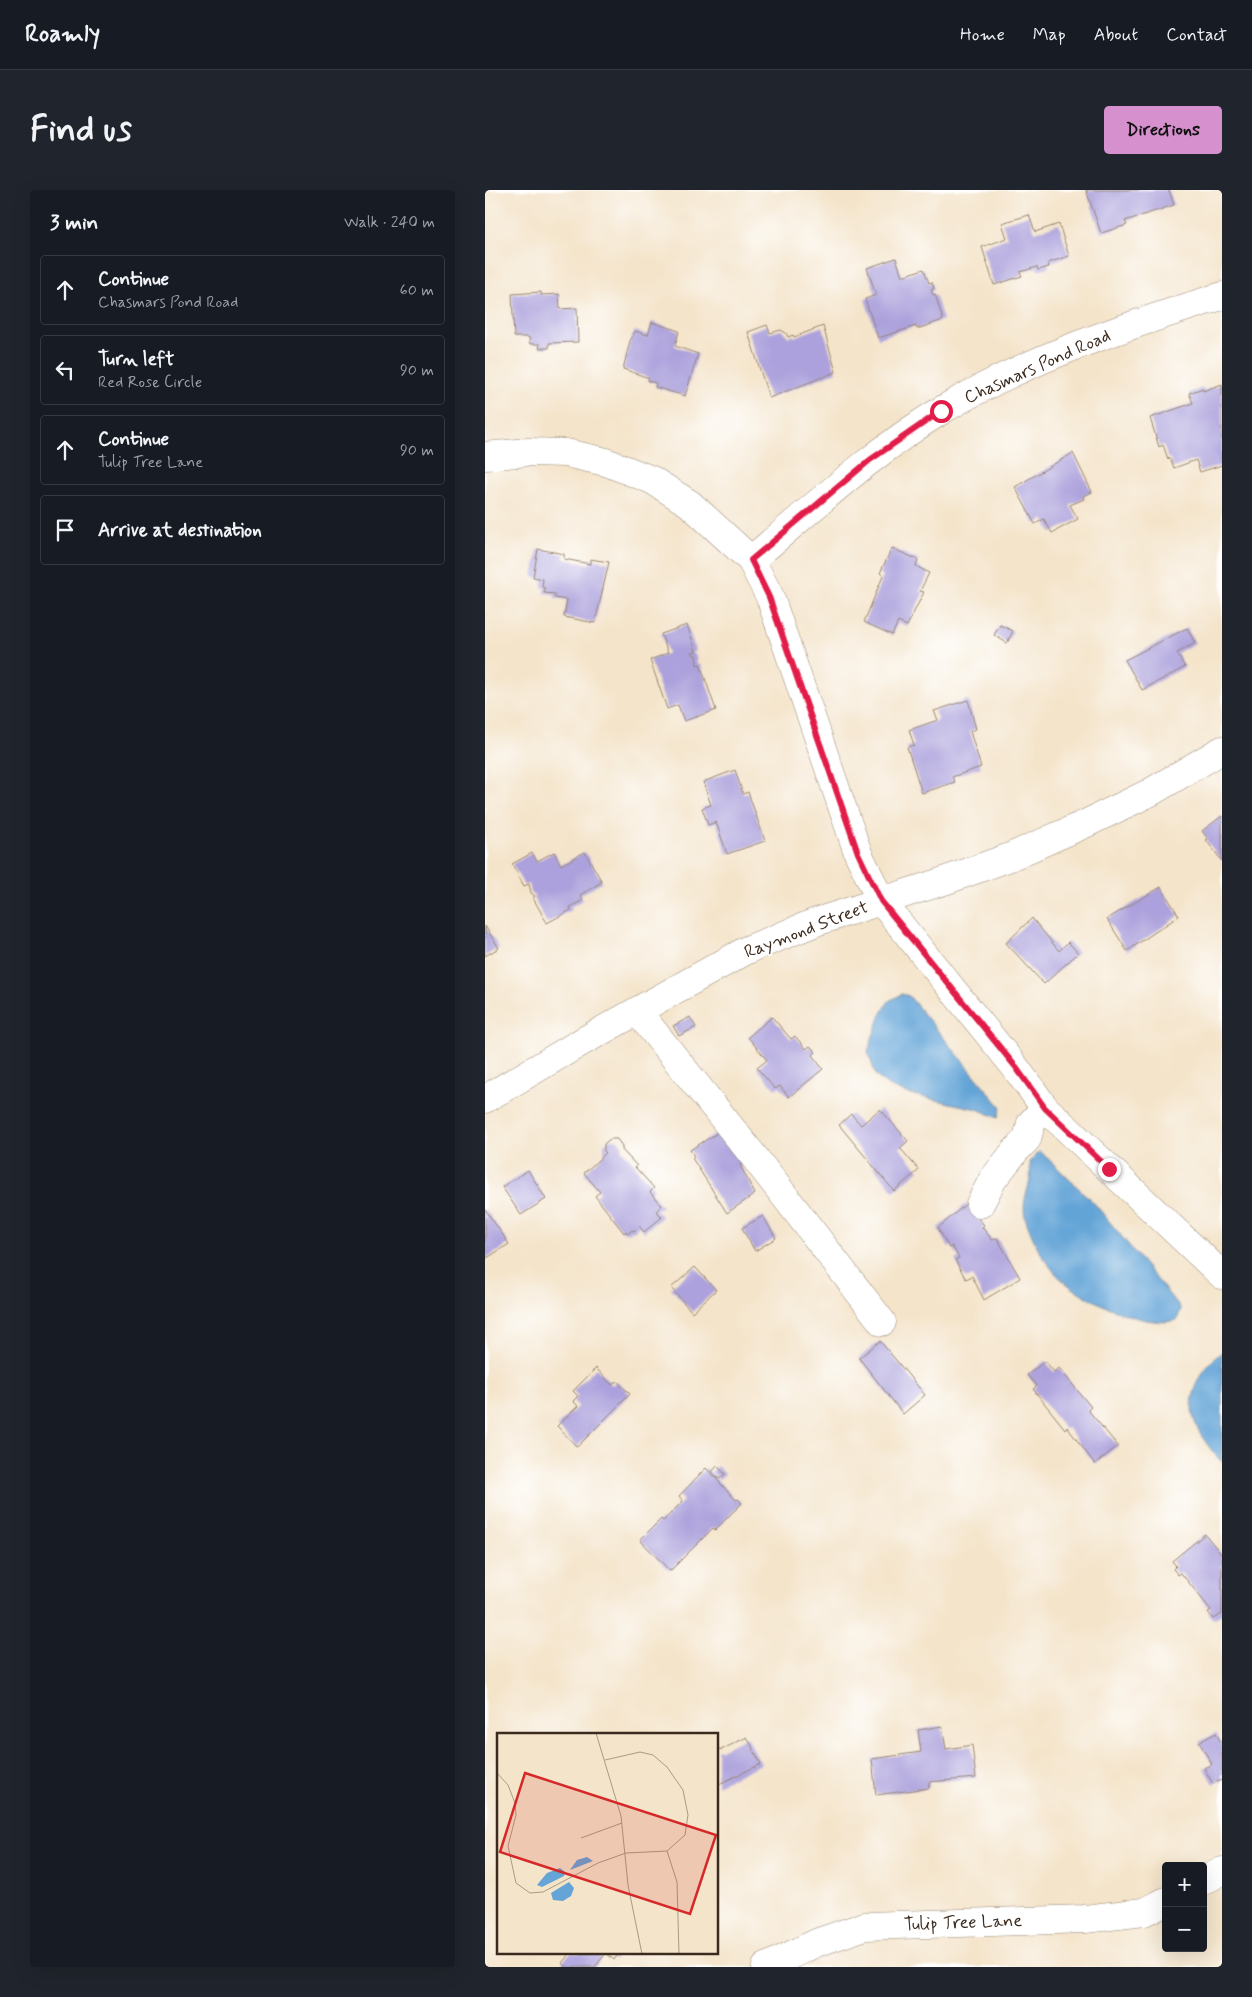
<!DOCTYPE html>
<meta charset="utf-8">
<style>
:root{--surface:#171b24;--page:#20242c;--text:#f1f3f6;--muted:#9ea1a6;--line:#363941;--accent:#d690ce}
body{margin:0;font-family:Mynerve,sans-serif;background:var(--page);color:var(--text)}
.controls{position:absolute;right:15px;bottom:15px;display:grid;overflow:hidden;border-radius:5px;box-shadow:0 5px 20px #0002}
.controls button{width:45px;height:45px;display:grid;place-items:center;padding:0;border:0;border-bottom:1px solid var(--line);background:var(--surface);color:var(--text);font:25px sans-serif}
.stop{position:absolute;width:15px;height:15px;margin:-11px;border:4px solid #e11d48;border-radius:50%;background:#fff}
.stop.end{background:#e11d48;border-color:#fff;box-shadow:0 1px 5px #0008}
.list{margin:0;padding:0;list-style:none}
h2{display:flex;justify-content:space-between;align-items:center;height:65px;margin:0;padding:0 20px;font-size:21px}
h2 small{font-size:16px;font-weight:400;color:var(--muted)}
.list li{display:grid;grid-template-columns:32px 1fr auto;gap:15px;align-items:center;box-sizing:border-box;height:70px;margin:0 10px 10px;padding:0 10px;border:1px solid var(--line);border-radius:5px}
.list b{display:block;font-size:19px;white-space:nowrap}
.list p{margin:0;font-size:16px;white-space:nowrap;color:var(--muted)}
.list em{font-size:16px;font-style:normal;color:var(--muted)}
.icon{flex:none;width:28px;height:28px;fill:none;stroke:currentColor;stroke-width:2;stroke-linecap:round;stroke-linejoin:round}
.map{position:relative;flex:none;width:737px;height:1777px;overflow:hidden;border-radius:5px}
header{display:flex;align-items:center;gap:30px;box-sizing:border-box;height:70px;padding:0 25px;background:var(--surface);border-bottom:1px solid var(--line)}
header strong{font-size:24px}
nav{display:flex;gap:28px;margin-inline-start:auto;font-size:18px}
.intro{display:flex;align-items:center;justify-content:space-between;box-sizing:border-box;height:120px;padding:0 30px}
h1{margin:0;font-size:35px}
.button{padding:12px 22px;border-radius:5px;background:var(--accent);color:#111;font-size:18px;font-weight:700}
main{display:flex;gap:30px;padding:0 30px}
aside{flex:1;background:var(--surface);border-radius:5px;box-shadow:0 5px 20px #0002}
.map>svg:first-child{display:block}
.water{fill:#64a4d7;stroke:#50677a}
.building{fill:#aca1dc}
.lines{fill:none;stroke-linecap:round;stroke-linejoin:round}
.minor-casing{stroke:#988774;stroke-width:29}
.minor{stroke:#fff;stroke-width:28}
.route{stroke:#e11d48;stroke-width:6}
.labels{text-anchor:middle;stroke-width:4;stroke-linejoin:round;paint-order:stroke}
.street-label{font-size:18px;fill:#3b2a1e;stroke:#fff}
.inset-road{fill:none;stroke:#aa9a85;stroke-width:1}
.view{fill:#d62828;fill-opacity:0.15;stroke:#d62828;stroke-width:2.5}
.inset-edge{fill:none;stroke:#3b2a1e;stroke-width:2.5}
</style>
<header>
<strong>Roamly</strong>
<nav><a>Home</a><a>Map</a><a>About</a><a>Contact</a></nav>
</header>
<div class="intro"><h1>Find us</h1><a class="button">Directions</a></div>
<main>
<aside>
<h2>3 min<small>Walk · 240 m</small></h2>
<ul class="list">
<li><svg class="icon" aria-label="ahead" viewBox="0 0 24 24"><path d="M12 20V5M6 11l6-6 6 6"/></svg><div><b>Continue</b><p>Chasmars Pond Road</p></div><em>60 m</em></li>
<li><svg class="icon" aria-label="left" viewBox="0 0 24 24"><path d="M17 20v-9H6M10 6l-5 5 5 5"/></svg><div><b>Turn left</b><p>Red Rose Circle</p></div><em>90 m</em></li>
<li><svg class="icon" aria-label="ahead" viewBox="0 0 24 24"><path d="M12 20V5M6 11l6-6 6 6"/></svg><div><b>Continue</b><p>Tulip Tree Lane</p></div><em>90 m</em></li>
<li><svg class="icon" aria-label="arrive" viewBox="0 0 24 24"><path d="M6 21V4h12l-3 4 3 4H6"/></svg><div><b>Arrive at destination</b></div></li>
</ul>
</aside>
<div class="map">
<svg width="737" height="1777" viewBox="0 0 737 1777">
<rect width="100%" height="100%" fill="#fff"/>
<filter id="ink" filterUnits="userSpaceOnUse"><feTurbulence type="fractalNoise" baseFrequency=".02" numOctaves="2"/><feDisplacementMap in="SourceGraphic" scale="10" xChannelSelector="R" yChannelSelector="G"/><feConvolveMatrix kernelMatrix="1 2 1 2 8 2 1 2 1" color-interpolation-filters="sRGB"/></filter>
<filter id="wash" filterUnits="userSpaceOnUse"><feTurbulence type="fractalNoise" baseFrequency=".0096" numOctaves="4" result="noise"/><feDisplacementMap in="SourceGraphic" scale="20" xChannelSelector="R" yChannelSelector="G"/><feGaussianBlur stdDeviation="1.12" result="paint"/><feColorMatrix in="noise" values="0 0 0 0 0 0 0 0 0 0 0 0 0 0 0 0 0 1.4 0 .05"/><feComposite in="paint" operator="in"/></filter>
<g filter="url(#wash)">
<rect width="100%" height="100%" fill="#f4e4ca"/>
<!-- water -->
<g class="water">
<path d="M417 804 424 806 516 917 513 928 492 919 424 904 403 896 391 886 383 862 387 848 396 825 404 811Z"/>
<path d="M555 961 610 1014 696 1119 692 1130C661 1140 592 1107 571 1084 557 1068 546 1047 540 1027 537 1013 542 1003 545 990 546 984 545 977 545 971Z"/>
<path d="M737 1162V1272C726 1261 712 1242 708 1226 703 1204 719 1175 737 1162Z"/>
</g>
<g id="blocks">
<!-- building -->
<g class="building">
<path d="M601 0H684L689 15 640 31 642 35 616 43Z"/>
<path d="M544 25 550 42 574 34 584 66 563 73 564 77 553 80 552 77 535 82 537 86 509 95 497 57 522 48 517 33Z"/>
<path d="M411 68 417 86 439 79 444 93 447 92 449 99 446 100 448 105 450 104 458 130 432 139 431 136 393 148 380 109 391 105 382 78Z"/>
<path d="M56 102V105L74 104 75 119 92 118 93 152 64 153V158H54L55 154H45L44 147H29L27 104Z"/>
<path d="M167 132 194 141 190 156 213 164 200 206 170 197 171 193 163 191 164 188 138 179 145 151 150 141 163 145Z"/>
<path d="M282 135 285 143 296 140 301 143 303 147 308 145 309 147 338 136 351 182 284 208 263 142Z"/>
<path d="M737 194V275L715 282 711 270 689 278 685 268 683 269 678 255 674 257 665 228 708 213 704 203 718 198V201Z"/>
<path d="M588 263 607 302 598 306 599 309 585 315 593 329 567 343 559 329 550 334 530 297Z"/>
<path d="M407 358 433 370 431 376 444 383 435 401 439 402 422 436 413 432 407 445 379 432 398 386 395 383Z"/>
<path d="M53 359 79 364V369L105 374V369L124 372 110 433 79 427 82 410 70 408V404L59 403 60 398 57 397 58 389 48 387Z"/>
<path d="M202 435 211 461 207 462 208 464 211 465 212 475 215 474 231 520 199 531 193 515 182 519 165 470 183 463 176 444Z"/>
<path d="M515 435 528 441 522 453 509 445Z"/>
<path d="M702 438 710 453 692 463 700 477 657 500 640 470Z"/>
<path d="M483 510 491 539 485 541 487 548 496 577 467 587 470 592 437 603 422 557 429 555 424 540 453 530 449 521Z"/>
<path d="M250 580 258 604 263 602 280 651 242 664 231 632 223 635 217 618 226 615 218 592Z"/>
<path d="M737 626V671L721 650 723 649 717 641Z"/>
<path d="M69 662 76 675 100 662 117 692 95 705 98 710 85 717 86 720 62 733 48 708 50 706 46 703 44 694 39 696 27 674 47 663 52 671Z"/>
<path d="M676 697 694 726 642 761 622 729Z"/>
<path d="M547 728 574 761 583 752 593 763 559 794 521 753Z"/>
<path d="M0 736 14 758 0 766Z"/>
<path d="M205 827 211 837 194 846 188 836Z"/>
<path d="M287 827 306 849 310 846 321 859 325 856 331 862 327 865 338 879 304 907 295 896 290 899 272 878 282 870 263 847Z"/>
<path d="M395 919 423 951 415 958 434 980 409 1001 354 935 366 924 376 935Z"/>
<path d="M237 940 258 974 255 975 270 1004 242 1023 207 968 209 966 205 960Z"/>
<path d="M125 949H132L137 956V960L152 976 150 977 169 998 165 1002 177 1016 171 1021 177 1027 159 1042 154 1036 149 1041 147 1040 143 1044 141 1041 139 1043 110 1006 115 1002 99 983 121 963 119 961V954Z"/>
<path d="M43 980 61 1009 36 1025 17 997Z"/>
<path d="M481 1014 499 1035 497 1037 507 1050 512 1048 535 1088 499 1110 487 1086 481 1089 470 1070 474 1068 467 1056 464 1058 453 1038Z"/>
<path d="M0 1019 24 1054 2 1068 0 1065Z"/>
<path d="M278 1026 291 1048 270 1061 257 1038Z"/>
<path d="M210 1077 231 1100 207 1122 186 1098Z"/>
<path d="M395 1151 440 1205 418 1224 374 1168Z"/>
<path d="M560 1171 569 1182 574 1178 606 1217 603 1220 633 1256 610 1274 582 1237 580 1239 548 1199 552 1196 542 1185Z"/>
<path d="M111 1178 127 1195 132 1191 145 1204 92 1257 72 1236 93 1216 88 1211 93 1206 88 1201Z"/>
<path d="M232 1276 240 1284 234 1289 227 1282Z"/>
<path d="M221 1278 251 1310 253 1309 257 1313 230 1340 228 1338 185 1381 155 1350 176 1329 178 1331 198 1311 194 1306Z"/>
<path d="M720 1344 737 1365V1424L728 1429 723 1422 726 1420 696 1383 693 1385 688 1379 691 1376 687 1371Z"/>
<path d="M457 1536 461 1559 487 1555 491 1588 444 1592V1598L391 1605 387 1569 436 1562 433 1540Z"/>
<path d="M731 1543 737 1554V1592L736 1590 728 1594 719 1578 727 1574 714 1552Z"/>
<path d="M262 1547 276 1574 232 1595V1560L235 1559 236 1560Z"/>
<path d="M85 1763H134L129 1770 121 1763 110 1777H81L77 1773Z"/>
</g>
</g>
</g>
<g filter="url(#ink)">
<use href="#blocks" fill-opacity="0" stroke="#988774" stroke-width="1"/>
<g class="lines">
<defs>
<g id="minor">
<path d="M0 266 43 262 81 263 121 272 167 290 205 314 266 370 285 407 373 663 396 711 530 877 560 918 737 1085"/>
<path d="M266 370C328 318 388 262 457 220 544 168 641 136 737 106"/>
<path d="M152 821 267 964 397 1132"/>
<path d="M0 909 100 850 262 760 331 732 459 691 525 667 602 633 666 602 737 560"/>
<path d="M495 1014 508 989 531 960 542 949 546 933 560 918"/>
<path d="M718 1691 737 1681"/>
<path d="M281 1777 331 1753 380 1736 600 1729 659 1722 681 1711"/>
</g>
</defs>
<!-- minor casing -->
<use href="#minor" class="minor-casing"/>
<!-- minor -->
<use href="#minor" class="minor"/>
</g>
</g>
<g class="lines" filter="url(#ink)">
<!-- route -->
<path class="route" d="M456 221 385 270 266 370 284 407 373 663 396 711 530 876 560 918 624 979"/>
</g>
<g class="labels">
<!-- street labels -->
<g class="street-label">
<text transform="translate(552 176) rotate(-24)" y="6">Chasmars Pond Road</text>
<text transform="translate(321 739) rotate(-21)" y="6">Raymond Street</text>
<text transform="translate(478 1732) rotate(-2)" y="6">Tulip Tree Lane</text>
</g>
</g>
<!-- overview -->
<g transform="translate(12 1543)">
<rect width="221" height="221" fill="#f4e4ca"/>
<path d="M90 124 96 128 73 137 80 127ZM63 135 68 139 67 143 45 154 40 152 50 140ZM72 149 77 155 74 163 66 168 56 167 54 160Z" fill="#64a4d7"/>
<path class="inset-road" d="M99 0 124 83 131 152 145 221M0 40 11 52 18 70 19 82 11 113 19 150 33 160 46 159 101 130 129 120 170 118 188 102 191 82 186 57 170 34 156 22 143 19 108 27M84 105 125 90M170 118 180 149 182 221"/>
<path class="view" d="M28 40 219 102 193 181 3 119Z"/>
<rect width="221" height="221" class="inset-edge"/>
</g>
</svg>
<div class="controls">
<button>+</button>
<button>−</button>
</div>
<div class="stop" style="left:456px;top:221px"></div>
<div class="stop end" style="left:624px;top:979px"></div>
</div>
</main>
